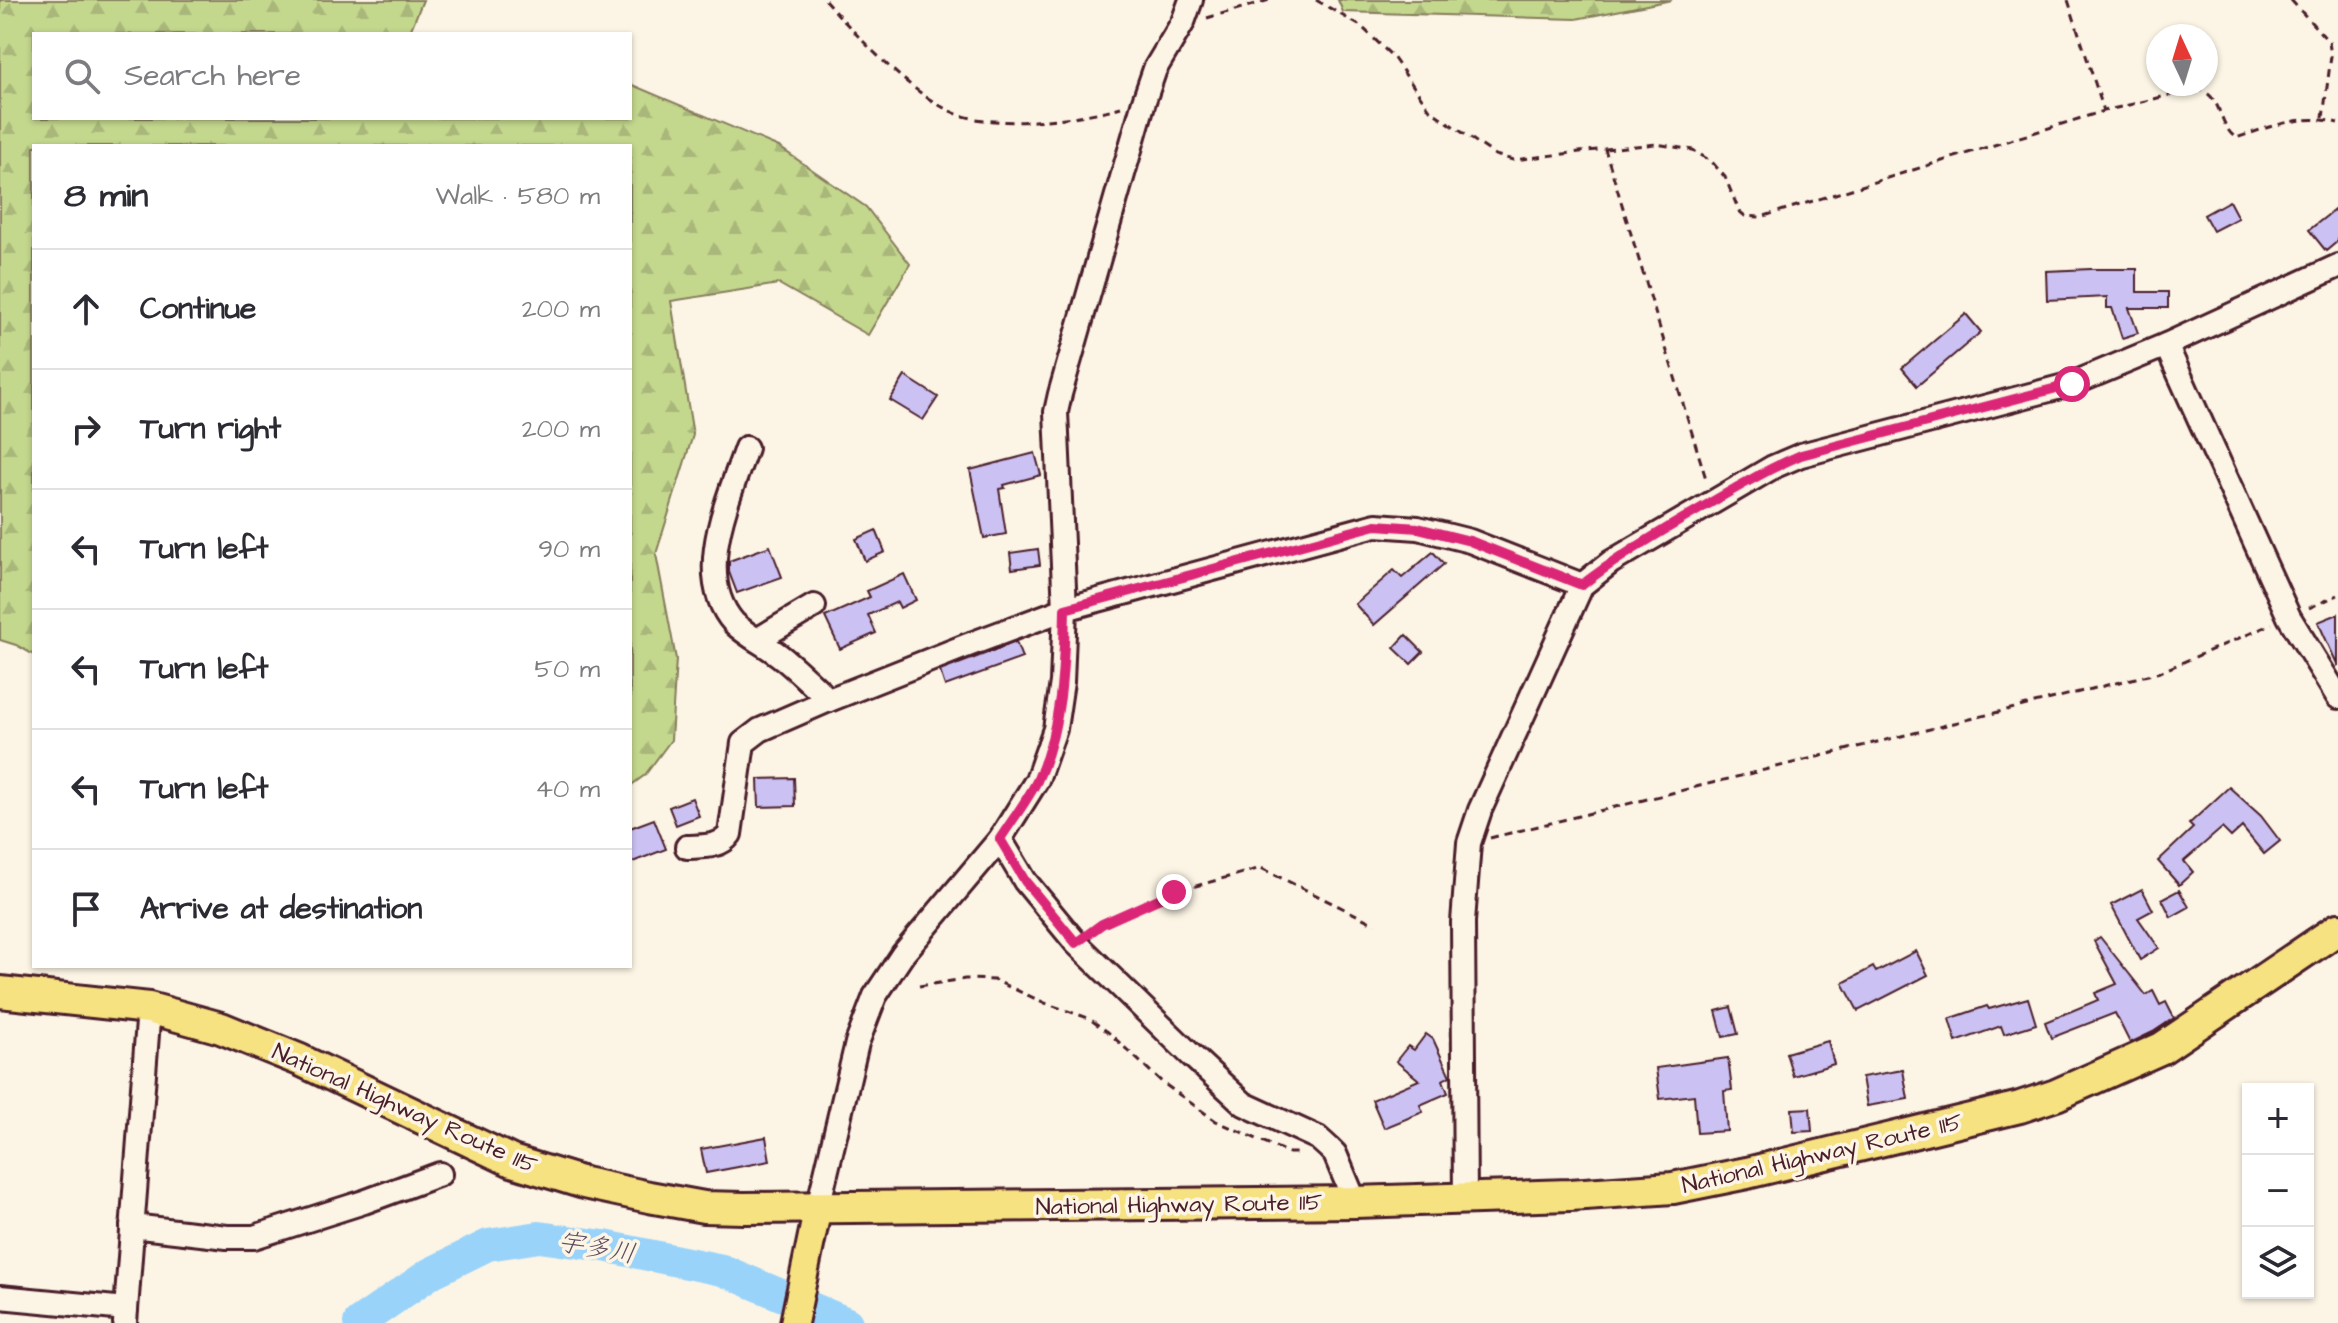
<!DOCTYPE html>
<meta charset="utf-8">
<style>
:root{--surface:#fff;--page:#f7f7f7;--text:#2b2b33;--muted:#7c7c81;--line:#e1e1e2}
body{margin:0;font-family:"Architects Daughter","Klee One",sans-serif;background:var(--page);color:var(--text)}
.controls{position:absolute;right:24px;bottom:24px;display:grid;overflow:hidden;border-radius:0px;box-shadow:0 2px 6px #0004}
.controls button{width:72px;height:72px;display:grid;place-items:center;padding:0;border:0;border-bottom:2px solid var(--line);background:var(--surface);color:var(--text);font:40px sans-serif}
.compass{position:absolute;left:2146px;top:24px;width:72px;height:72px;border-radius:50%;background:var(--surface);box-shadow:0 2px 6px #0004;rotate:356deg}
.stop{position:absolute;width:24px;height:24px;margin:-18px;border:6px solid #db2777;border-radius:50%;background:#fff}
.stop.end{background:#db2777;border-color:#fff;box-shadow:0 2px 8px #0008}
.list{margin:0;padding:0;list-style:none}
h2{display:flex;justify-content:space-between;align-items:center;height:104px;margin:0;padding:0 32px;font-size:34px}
h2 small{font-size:26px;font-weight:400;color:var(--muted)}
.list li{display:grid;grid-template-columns:52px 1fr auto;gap:24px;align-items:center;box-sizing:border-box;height:120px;padding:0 32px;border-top:2px solid var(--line)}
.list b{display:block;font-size:30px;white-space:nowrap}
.list em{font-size:26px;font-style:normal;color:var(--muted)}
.icon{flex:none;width:44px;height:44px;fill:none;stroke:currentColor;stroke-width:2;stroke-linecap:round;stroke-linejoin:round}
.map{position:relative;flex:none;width:2338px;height:1323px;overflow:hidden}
.search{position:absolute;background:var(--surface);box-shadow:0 2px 6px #0004;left:32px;top:32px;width:600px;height:88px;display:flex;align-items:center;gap:20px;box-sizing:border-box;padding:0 28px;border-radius:0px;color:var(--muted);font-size:30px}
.panel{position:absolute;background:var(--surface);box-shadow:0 2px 6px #0004;left:32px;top:144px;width:600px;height:824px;border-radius:0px}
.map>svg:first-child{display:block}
.forest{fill:url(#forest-firs);stroke:#867b5c;stroke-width:2}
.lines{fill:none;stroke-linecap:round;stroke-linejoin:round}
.river{stroke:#9ad3fa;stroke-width:32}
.building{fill:#cbc1f3;stroke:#4a1f2b;stroke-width:2}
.minor-casing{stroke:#4a1f2b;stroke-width:28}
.major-casing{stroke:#4a1f2b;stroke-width:32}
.highway-casing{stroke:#4a1f2b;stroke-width:36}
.path{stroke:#4a1f2b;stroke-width:3;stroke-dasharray:8 6;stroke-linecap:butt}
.minor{stroke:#fcf5e5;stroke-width:22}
.major{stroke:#f7e281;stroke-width:26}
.highway{stroke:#f7e281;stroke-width:30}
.route{stroke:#db2777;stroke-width:10}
.labels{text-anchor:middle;stroke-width:7;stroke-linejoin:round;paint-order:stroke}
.street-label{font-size:24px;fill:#4a1f2b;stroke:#fcf5e5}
.water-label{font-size:26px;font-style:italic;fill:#5e4c5f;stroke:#fcf5e5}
</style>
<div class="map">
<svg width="2338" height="1323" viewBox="0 0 2338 1323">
<defs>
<pattern id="forest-firs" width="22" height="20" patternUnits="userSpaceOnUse" patternTransform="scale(2)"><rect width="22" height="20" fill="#c3d78d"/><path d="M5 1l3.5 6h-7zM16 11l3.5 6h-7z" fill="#a9b87a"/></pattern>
</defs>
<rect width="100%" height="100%" fill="#fcf5e5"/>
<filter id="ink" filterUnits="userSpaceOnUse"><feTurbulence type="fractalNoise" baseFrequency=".0125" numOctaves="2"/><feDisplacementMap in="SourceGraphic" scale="16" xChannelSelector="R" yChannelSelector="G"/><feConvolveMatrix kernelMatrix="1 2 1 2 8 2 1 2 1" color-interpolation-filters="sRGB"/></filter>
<g filter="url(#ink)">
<!-- forest -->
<g class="forest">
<path d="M0 0H423L409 34H34V118H630V84L779 147 866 207 910 264 868 335 779 284 671 301 693 435 656 554 676 659 671 740 645 775 630 786V146H34V655L16 645 0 640Z"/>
<path d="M1338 0H1672L1576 19 1343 12Z"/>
</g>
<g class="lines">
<!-- river -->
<path class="river" d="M359 1323 431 1273 488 1245 539 1237 604 1246 722 1270 847 1323"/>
</g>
<!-- building -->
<g class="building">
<path d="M2229 201 2238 218 2213 231 2204 215Z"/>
<path d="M2338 207V241L2326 251 2309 230Z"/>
<path d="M2091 269H2137V292H2168V308H2129L2138 333 2122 338 2112 308H2107V297L2047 300 2046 271Z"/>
<path d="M1966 314 1981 332 1917 386 1902 368Z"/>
<path d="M905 376 938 397 923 420 890 400Z"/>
<path d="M1035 453 1041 475 1004 485 1005 488 999 489 1006 534 984 538 970 470Z"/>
<path d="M876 530 885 552 865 561 856 539Z"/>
<path d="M770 546 782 577 737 593 729 572V561Z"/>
<path d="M1038 549 1040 565 1012 569 1010 553Z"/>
<path d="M1433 552 1444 564 1374 625 1355 604 1394 570 1402 578Z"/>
<path d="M904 574 916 600 900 608 897 602 868 615 876 633 840 649 825 617 870 597 867 591Z"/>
<path d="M2338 614V666L2318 622Z"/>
<path d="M1406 635 1423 652 1411 664 1394 648Z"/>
<path d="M1016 642 1022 658 945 686 940 671Z"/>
<path d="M794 778 795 806 759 807 758 779Z"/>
<path d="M2229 787 2261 816 2280 841 2264 854 2242 827 2231 837 2222 828 2184 861 2193 872 2179 885 2158 861 2193 828 2189 824Z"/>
<path d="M692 798 699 816 676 825 669 807Z"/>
<path d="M654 819 666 849 630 863V828Z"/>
<path d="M2142 889 2153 910 2138 918 2159 948 2140 960 2111 905Z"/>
<path d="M2179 890 2189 907 2171 917 2162 899Z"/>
<path d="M2100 937 2146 995 2153 991 2160 1005 2166 1002 2174 1018 2153 1032 2130 1043 2115 1013 2051 1038 2045 1022 2098 1000 2095 993 2117 984 2094 941Z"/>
<path d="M1916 951 1928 975 1858 1011 1843 983 1873 967 1876 972Z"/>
<path d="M2028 998 2036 1024 2004 1034 2001 1026 1956 1042 1949 1019 1987 1006 1989 1009Z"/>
<path d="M1731 1007 1738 1034 1723 1037 1716 1011Z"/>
<path d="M1426 1034 1433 1039 1450 1076 1443 1080 1448 1093 1420 1105 1423 1112 1384 1128 1372 1100 1419 1080 1396 1061 1408 1046 1414 1050Z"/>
<path d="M1828 1041 1834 1064 1793 1076 1786 1053Z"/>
<path d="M1728 1058 1732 1090 1724 1091 1727 1131 1697 1133 1694 1095 1660 1099 1656 1068Z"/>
<path d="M1903 1070 1908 1099 1867 1106 1862 1077Z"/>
<path d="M1810 1108 1812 1131 1794 1132 1792 1109Z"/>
<path d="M766 1137 770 1161 706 1173 701 1149Z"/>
</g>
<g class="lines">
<defs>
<g id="minor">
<path d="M1191 0 1183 22 1155 69 1144 101 1060 394 1056 412 1065 609 1062 682 1055 729 1037 780 1000 839 1025 881 1076 943 1191 1055 1244 1104 1318 1138 1329 1148 1335 1154 1355 1202"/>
<path d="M2166 345 2289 617 2338 697"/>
<path d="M746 448C729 498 692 576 734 623 748 637 769 646 784 659 800 672 814 686 829 700L968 645 1065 609 1376 525 1418 528 1470 541 1582 585"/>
<path d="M757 640 814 606"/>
<path d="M687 847C703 846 720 848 730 834L743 743 760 730 829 700"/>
<path d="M1465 1198 1463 922 1469 843 1480 810 1582 585 1611 562 1773 467 1801 455 2072 384 2166 345 2338 266"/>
<path d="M818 1207 857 1043 875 996 903 954 1000 839"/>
<path d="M132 1226 227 1237H254L364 1202 440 1174"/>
<path d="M0 1297 126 1309"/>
<path d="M125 1323 149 1008"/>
</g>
<path id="major" d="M794 1323 818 1207"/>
<path id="highway" d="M0 992 149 1008 221 1028 300 1060 512 1161 584 1183 649 1197 704 1207 744 1208 1355 1202 1570 1195 1673 1188 1747 1173 2020 1107 2056 1095 2162 1048 2338 929"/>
</defs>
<!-- minor casing -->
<use href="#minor" class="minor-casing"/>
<!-- major casing -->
<use href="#major" class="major-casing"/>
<!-- highway casing -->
<use href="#highway" class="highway-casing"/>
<!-- path -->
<g class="path">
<path d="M825 0C856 35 908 91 950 111 991 131 1078 119 1121 107"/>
<path d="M1316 0 1362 27 1393 57 1430 110 1495 155 1513 160 1605 149 1707 482"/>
<path d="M2068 0 2104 111"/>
<path d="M2291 0 2329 42 2331 56 2323 118"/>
<path d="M1207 18 1270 0"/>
<path d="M1605 149 1656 144 1693 150 1712 162 1725 177 1739 211 1745 216 1761 217 2104 111 2195 89C2223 92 2217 125 2236 138 2270 127 2303 113 2338 123"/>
<path d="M2309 608 2338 595"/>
<path d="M1490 838 2160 672 2272 624"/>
<path d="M1092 931 1174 892 1261 868 1375 924"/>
<path d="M919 986 965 979 994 980 1045 1003 1088 1018 1108 1032 1163 1083 1216 1121 1289 1153H1300"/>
</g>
<!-- minor -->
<use href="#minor" class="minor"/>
<!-- major -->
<use href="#major" class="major"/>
<!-- highway -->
<use href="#highway" class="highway"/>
</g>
</g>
<g class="lines" filter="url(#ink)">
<!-- route -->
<path class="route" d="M1174 892 1102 924 1076 943 1025 881 1000 839C1012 820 1027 801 1037 781 1062 728 1064 667 1065 609L1376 525 1418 528 1470 541 1582 585C1615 559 1650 538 1686 517 1724 495 1761 472 1801 455L2072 384"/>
</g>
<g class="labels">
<!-- street labels -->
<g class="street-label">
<text transform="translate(405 1108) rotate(24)" y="8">National Highway Route 115</text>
<text transform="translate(1822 1153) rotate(-13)" y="8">National Highway Route 115</text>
<text transform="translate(1179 1204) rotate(-1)" y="8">National Highway Route 115</text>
</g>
<!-- water labels -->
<g class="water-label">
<text transform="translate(597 1247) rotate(10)" y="9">宇多川</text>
</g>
</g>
</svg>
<div class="controls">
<button>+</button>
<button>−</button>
<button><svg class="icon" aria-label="layers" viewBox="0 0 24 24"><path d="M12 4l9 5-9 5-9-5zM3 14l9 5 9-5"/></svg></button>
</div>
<svg class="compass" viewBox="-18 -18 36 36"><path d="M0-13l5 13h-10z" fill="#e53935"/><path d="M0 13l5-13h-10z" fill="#7c7c81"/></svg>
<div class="stop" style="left:2072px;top:384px"></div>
<div class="stop end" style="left:1174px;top:892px"></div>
<div class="search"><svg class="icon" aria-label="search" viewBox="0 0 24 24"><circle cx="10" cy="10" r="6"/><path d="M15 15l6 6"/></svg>Search here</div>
<section class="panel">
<h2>8 min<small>Walk · 580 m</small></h2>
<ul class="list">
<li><svg class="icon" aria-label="ahead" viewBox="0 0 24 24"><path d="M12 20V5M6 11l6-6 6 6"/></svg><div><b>Continue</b></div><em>200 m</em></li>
<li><svg class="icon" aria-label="right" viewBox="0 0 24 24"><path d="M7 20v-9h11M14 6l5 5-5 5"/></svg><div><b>Turn right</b></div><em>200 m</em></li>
<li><svg class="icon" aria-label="left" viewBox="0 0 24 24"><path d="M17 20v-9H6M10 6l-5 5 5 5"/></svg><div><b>Turn left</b></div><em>90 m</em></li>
<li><svg class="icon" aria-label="left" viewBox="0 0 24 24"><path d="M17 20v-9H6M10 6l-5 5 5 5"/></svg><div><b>Turn left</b></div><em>50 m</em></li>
<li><svg class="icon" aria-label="left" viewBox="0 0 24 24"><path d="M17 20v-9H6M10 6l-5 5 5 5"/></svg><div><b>Turn left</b></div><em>40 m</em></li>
<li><svg class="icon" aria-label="arrive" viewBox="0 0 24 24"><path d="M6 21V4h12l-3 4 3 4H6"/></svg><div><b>Arrive at destination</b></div></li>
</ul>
</section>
</div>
